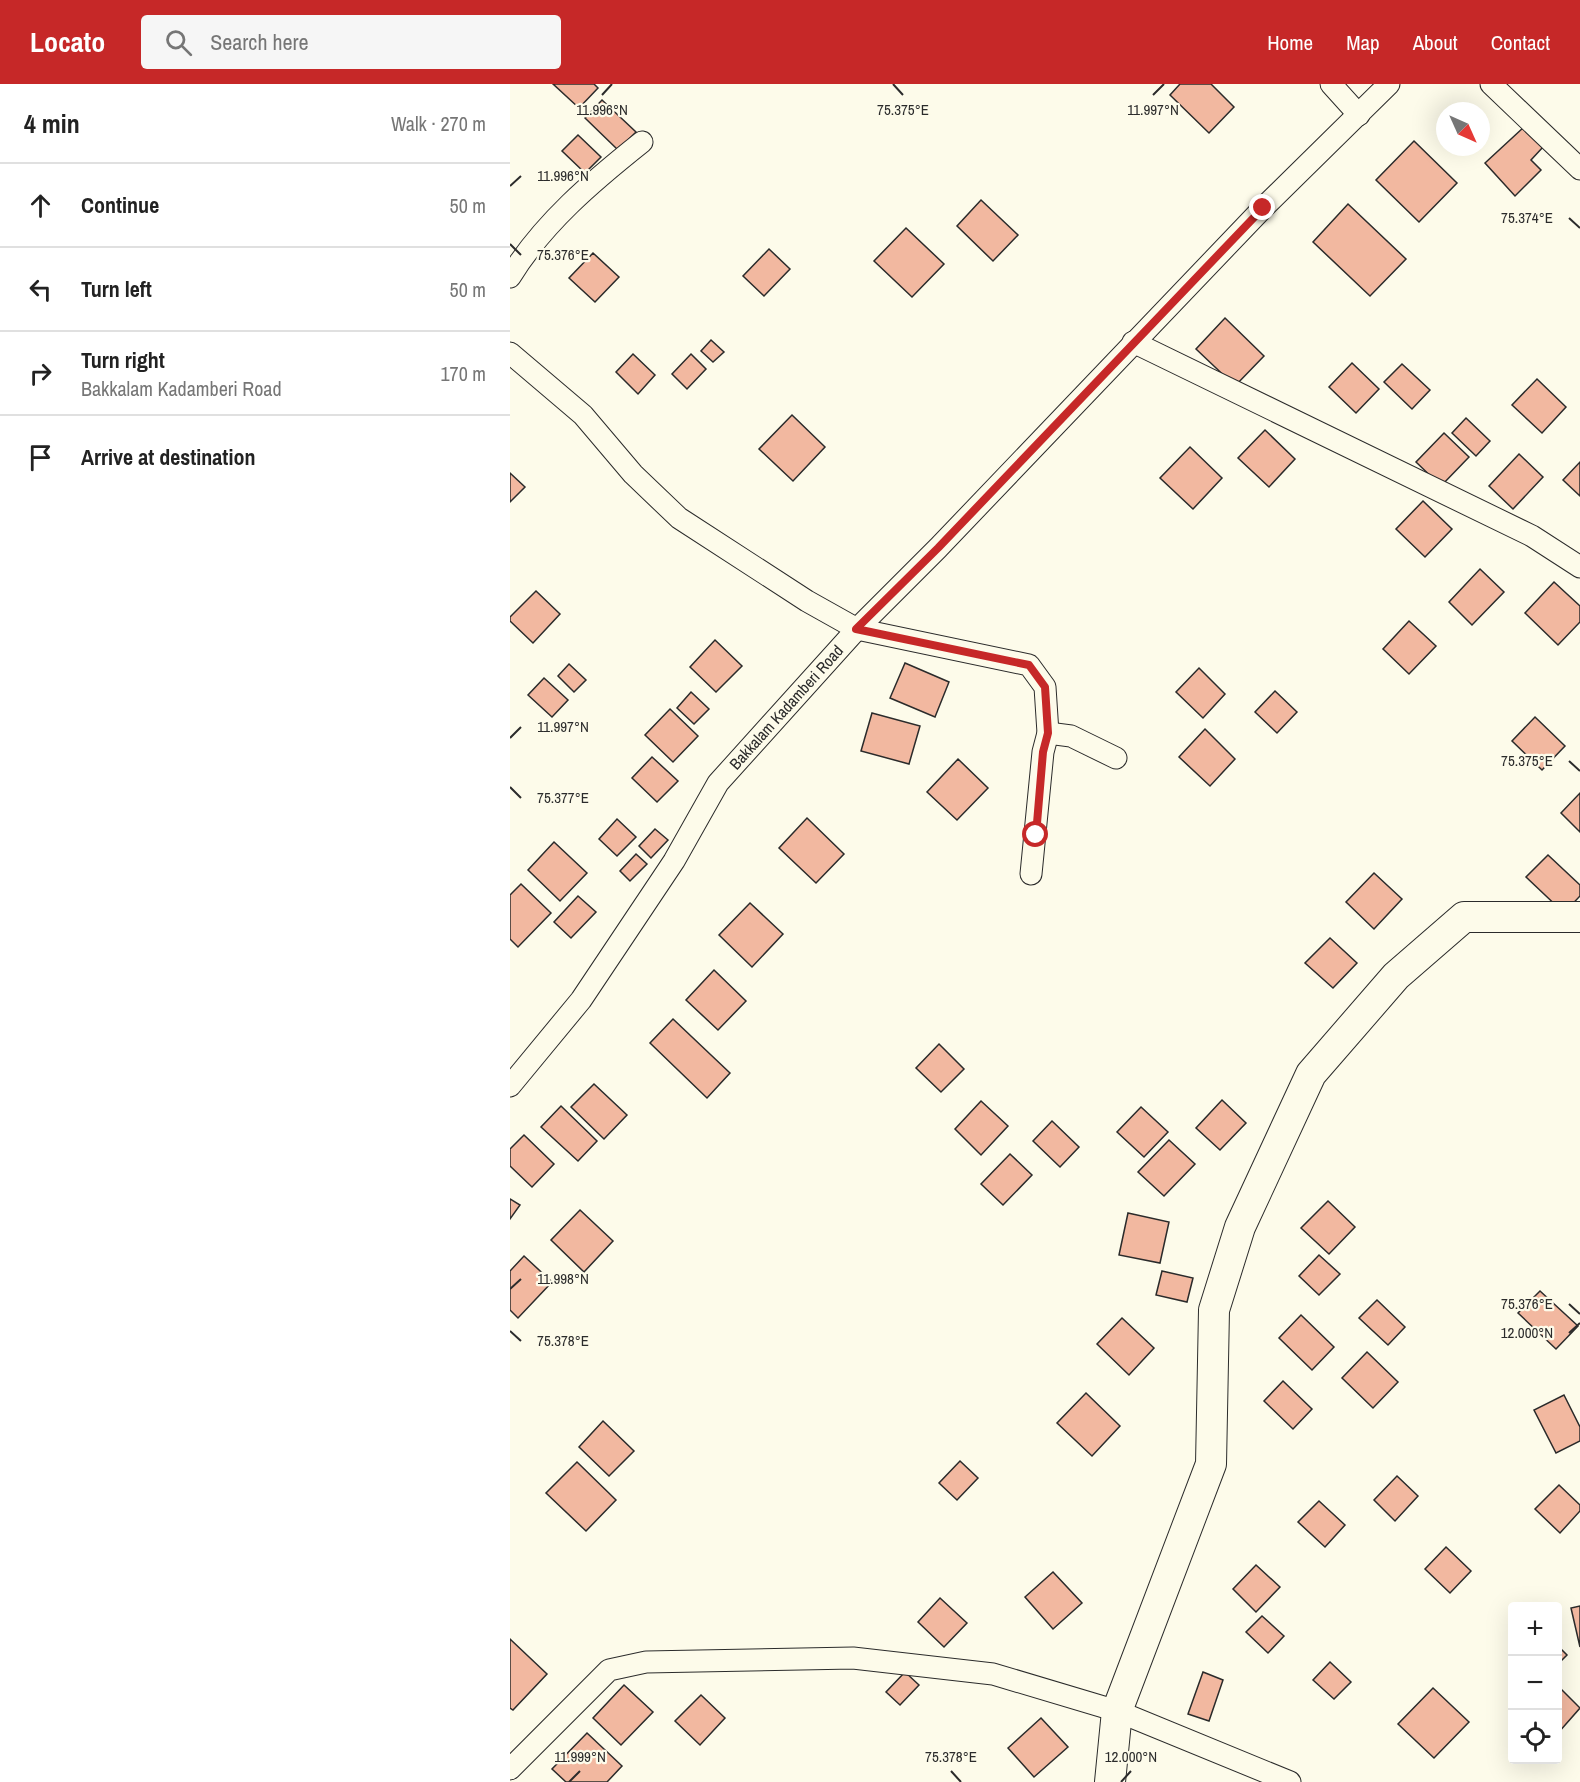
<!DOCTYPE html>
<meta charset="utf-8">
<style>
:root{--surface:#fff;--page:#f6f6f6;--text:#222;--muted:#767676;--line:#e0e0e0;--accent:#c62828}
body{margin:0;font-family:"Archivo Narrow",sans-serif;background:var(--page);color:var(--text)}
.controls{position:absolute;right:18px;bottom:18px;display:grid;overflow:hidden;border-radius:6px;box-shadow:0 6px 24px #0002}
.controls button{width:54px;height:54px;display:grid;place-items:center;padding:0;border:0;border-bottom:2px solid var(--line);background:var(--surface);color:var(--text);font:30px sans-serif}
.compass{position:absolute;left:926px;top:18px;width:54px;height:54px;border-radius:50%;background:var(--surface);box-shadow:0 6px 24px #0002;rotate:135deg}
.stop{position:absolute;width:18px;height:18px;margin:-14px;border:4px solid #c62828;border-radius:50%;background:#fff}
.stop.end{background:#c62828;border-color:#fff;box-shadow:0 2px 6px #0008}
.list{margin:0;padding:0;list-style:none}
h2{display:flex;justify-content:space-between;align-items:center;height:78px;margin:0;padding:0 24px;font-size:26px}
h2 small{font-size:20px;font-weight:400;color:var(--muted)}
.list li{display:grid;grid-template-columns:39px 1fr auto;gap:18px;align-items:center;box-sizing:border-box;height:84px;padding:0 24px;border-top:2px solid var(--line)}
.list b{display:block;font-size:22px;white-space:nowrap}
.list p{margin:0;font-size:20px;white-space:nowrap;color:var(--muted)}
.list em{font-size:20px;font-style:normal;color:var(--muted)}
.icon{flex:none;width:33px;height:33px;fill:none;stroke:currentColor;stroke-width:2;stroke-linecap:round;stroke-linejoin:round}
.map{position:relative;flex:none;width:1070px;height:1698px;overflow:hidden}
header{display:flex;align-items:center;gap:36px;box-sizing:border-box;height:84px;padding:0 30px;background:var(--accent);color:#fff}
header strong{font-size:28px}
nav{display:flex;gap:33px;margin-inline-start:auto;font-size:21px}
.search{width:420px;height:54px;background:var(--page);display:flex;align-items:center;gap:15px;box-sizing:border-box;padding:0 21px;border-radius:6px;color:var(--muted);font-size:22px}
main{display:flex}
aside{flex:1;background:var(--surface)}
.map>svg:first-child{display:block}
.building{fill:#f2b8a0;stroke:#2b2b2b;stroke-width:1.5}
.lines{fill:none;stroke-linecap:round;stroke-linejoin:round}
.street-casing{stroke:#2b2b2b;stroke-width:23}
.secondary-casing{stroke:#2b2b2b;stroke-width:32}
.street{stroke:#fdfbea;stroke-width:21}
.secondary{stroke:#fdfbea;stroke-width:30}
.route{stroke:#c62828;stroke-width:8}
.ticks{fill:none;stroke:#2b2b2b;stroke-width:2}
.labels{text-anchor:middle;stroke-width:4.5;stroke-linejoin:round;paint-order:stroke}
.street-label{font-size:16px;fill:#2b2b2b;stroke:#fdfbea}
.ticks-label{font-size:15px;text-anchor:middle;fill:#2b2b2b;stroke:#fdfbea;stroke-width:4.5;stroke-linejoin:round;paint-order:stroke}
</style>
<header>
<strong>Locato</strong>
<div class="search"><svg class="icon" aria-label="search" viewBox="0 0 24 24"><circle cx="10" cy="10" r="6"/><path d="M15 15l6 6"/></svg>Search here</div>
<nav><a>Home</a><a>Map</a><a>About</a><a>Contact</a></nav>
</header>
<main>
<aside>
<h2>4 min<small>Walk · 270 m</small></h2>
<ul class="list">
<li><svg class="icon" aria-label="ahead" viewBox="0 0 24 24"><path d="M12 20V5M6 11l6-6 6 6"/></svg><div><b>Continue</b></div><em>50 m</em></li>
<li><svg class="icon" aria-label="left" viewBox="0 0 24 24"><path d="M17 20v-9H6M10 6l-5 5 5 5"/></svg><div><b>Turn left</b></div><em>50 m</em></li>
<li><svg class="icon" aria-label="right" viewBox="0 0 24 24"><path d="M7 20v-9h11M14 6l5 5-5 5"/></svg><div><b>Turn right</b><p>Bakkalam Kadamberi Road</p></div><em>170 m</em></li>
<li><svg class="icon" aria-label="arrive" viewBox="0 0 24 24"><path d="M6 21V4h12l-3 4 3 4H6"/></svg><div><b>Arrive at destination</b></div></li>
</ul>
</aside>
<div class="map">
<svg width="1070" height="1698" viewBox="0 0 1070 1698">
<rect width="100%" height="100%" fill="#fdfbea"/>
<!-- building -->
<g class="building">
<path d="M43 0H84L88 4 69 24Z"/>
<path d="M670 0H701L724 23 699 49 660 11Z"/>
<path d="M92 16 126 48 108 66 75 34Z"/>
<path d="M1014 43 1033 63 1021 76 1031 86 1005 112 975 79Z"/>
<path d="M68 51 91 73 75 89 52 67Z"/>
<path d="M904 57 947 99 909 138 866 96Z"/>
<path d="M471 116 508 151 483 177 447 142Z"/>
<path d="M838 120 896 175 860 212 803 158Z"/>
<path d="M396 144 434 180 402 213 364 177Z"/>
<path d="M259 165 280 185 254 212 233 192Z"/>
<path d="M83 169 109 193 85 218 59 194Z"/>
<path d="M715 234 754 272 725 302 686 265Z"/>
<path d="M201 256 214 268 203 278 191 267Z"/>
<path d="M123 270 145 291 128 310 106 288Z"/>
<path d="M181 270 196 285 177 305 162 290Z"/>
<path d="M842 279 869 305 846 329 819 303Z"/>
<path d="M892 280 920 306 902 325 874 298Z"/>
<path d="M1027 295 1056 323 1032 349 1002 321Z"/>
<path d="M282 331 315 363 283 397 249 365Z"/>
<path d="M956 334 980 357 966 372 942 349Z"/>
<path d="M755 346 785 375 759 403 728 374Z"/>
<path d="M934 349 959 373 931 402 906 378Z"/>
<path d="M680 363 712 394 683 425 650 394Z"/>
<path d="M1009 370 1033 393 1003 425 979 402Z"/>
<path d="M1070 378V412L1053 396Z"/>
<path d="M0 389 15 403 0 418Z"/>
<path d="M913 417 942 445 915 473 886 445Z"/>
<path d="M970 485 994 508 962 541 939 518Z"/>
<path d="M1044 498 1070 522V538L1048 561 1015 529Z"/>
<path d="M26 507 50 530 23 559 0 537V533Z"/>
<path d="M899 537 926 562 899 590 873 565Z"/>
<path d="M205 556 232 582 206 608 180 583Z"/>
<path d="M395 579 439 598 425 633 380 614Z"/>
<path d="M59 580 76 596 64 608 48 592Z"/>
<path d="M689 584 715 610 693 634 666 608Z"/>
<path d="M34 594 58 616 42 633 18 611Z"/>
<path d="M765 607 787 628 767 649 745 628Z"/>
<path d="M181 608 199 625 184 640 167 624Z"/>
<path d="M160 625 188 652 163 678 135 651Z"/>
<path d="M362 629 410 642 399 680 351 667Z"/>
<path d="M1025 633 1055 662 1032 686 1002 657Z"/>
<path d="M695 645 725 675 700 702 669 673Z"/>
<path d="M142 673 168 697 147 718 122 694Z"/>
<path d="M448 675 478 704 447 736 417 708Z"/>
<path d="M1070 709V748L1051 729Z"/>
<path d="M297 734 334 770 306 799 269 764Z"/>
<path d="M107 735 126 753 107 772 89 755Z"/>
<path d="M145 745 158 756 141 774 129 762Z"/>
<path d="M44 758 77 789 50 817 18 786Z"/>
<path d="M126 770 137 780 120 797 110 787Z"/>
<path d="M1038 771 1070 801V812L1054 829 1016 793Z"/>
<path d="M864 789 892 815 864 845 836 818Z"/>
<path d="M11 800 41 829 8 863 0 855V811Z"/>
<path d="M68 812 86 828 61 854 44 838Z"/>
<path d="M240 819 273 850 242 883 209 851Z"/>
<path d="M820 854 847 879 823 904 795 879Z"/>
<path d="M204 886 236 917 208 946 176 916Z"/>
<path d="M163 935 220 989 197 1014 140 959Z"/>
<path d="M429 960 454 985 431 1008 406 984Z"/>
<path d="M84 1000 117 1031 94 1055 61 1023Z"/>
<path d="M712 1016 736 1039 710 1066 686 1044Z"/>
<path d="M471 1017 498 1042 471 1071 445 1045Z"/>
<path d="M51 1022 87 1057 68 1077 31 1043Z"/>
<path d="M631 1023 658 1048 634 1073 607 1048Z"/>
<path d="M542 1037 569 1063 550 1083 523 1057Z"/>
<path d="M14 1051 44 1080 22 1103 0 1082V1065Z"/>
<path d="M659 1056 685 1080 654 1112 628 1088Z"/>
<path d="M500 1070 522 1091 493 1121 471 1100Z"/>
<path d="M0 1115 10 1121 0 1135Z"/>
<path d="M818 1117 845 1143 819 1170 791 1144Z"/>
<path d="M70 1126 103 1157 74 1188 41 1156Z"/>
<path d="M618 1129 659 1138 650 1179 609 1171Z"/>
<path d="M809 1171 830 1190 809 1211 789 1192Z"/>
<path d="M14 1172 42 1198 8 1234 0 1226V1187Z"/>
<path d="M652 1187 683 1194 677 1218 646 1211Z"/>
<path d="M1030 1207 1068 1242 1046 1265 1008 1229Z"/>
<path d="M867 1216 895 1243 878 1261 849 1234Z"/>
<path d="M791 1231 824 1263 802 1286 769 1254Z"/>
<path d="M612 1234 644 1264 619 1291 587 1260Z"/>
<path d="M857 1268 888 1298 863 1324 832 1294Z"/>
<path d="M773 1297 802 1325 783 1345 754 1317Z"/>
<path d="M576 1309 610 1342 582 1372 547 1339Z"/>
<path d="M1054 1311 1070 1343V1357L1046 1369 1024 1326Z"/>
<path d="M93 1337 124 1367 99 1392 69 1363Z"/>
<path d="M450 1377 468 1394 447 1416 429 1399Z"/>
<path d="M67 1378 106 1416 76 1447 36 1409Z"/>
<path d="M887 1392 908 1412 885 1437 864 1416Z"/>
<path d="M1049 1401 1070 1421V1427L1050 1449 1025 1425Z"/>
<path d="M809 1417 835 1441 815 1463 788 1438Z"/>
<path d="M936 1463 961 1487 940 1509 915 1485Z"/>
<path d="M746 1481 770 1503 746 1528 723 1505Z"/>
<path d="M543 1488 572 1519 543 1545 515 1513Z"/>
<path d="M430 1514 457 1539 434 1563 408 1538Z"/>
<path d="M1070 1522V1563L1061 1524Z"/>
<path d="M752 1532 774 1552 758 1569 736 1548Z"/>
<path d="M0 1555 37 1590 3 1626 0 1624Z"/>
<path d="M1048 1562 1057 1571 1048 1580Z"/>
<path d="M820 1578 841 1598 824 1615 803 1596Z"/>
<path d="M395 1588 409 1601 390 1621 376 1608Z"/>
<path d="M693 1588 713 1596 699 1637 678 1630Z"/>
<path d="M114 1601 143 1628 111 1661 83 1634Z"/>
<path d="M1048 1602 1070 1624 1049 1648 1048 1647Z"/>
<path d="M923 1604 959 1638 924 1674 888 1640Z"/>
<path d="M191 1611 215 1634 190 1661 165 1637Z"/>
<path d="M531 1634 558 1663 524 1693 498 1664Z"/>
<path d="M77 1649 112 1682 97 1698H56L42 1685Z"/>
</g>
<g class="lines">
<defs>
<g id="street">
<path d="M821 0 849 31"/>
<path d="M981 0 1070 85"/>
<path d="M0 193C33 139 83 97 132 58"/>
<path d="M623 258 1022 452 1070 483"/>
<path d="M0 269 73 331 123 390 169 434 297 517 347 545 519 581 535 603 538 649 533 668 521 790"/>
<path d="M538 649 561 652 606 674"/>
<path d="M0 1002 71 916 164 777 208 699 347 545 428 464 753 124 879 0"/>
<path d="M0 1685 99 1586 136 1578 343 1574 483 1590 607 1627 780 1698"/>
</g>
<path id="secondary" d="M600 1698 607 1627 701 1380 704 1226 730 1143 801 990 886 892 954 833H1070"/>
</defs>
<!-- street casing -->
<use href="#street" class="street-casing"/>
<!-- secondary casing -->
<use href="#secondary" class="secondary-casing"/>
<!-- street -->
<use href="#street" class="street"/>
<!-- secondary -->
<use href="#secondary" class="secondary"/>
</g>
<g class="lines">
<!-- route -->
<path class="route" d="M526 751 533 668 538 649 535 603 519 581 346 545 428 464 753 124"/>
</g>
<!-- ticks -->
<path class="ticks" d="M383 0 393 11M92 11 102 0M643 11 654 0M0 102 11 92M1059 134 1070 144M0 160 11 171M0 654 11 643M1059 677 1070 687M0 703 11 714M0 1205 11 1195M1059 1220 1070 1230M0 1247 11 1257M1059 1249 1070 1239M441 1687 451 1698M59 1698 70 1687M611 1698 621 1687"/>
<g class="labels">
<!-- street labels -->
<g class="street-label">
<text transform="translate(276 623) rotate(-48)" y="6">Bakkalam Kadamberi Road</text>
</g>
</g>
<g class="ticks-label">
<text x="92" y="31">11.996°N</text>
<text x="393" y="31">75.375°E</text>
<text x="643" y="31">11.997°N</text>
<text x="53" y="97">11.996°N</text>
<text x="1017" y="139">75.374°E</text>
<text x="53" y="176">75.376°E</text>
<text x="53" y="648">11.997°N</text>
<text x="1017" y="682">75.375°E</text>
<text x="53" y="719">75.377°E</text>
<text x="53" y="1200">11.998°N</text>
<text x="1017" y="1225">75.376°E</text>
<text x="1017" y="1254">12.000°N</text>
<text x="53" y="1262">75.378°E</text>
<text x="70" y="1678">11.999°N</text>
<text x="441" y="1678">75.378°E</text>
<text x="621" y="1678">12.000°N</text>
</g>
</svg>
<div class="controls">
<button>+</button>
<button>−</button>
<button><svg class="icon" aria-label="locate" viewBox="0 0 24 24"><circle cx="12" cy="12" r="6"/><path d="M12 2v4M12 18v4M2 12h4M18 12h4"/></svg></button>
</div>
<svg class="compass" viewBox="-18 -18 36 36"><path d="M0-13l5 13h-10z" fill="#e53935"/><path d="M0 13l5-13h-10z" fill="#767676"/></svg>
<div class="stop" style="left:526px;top:751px"></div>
<div class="stop end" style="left:753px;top:124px"></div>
</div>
</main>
